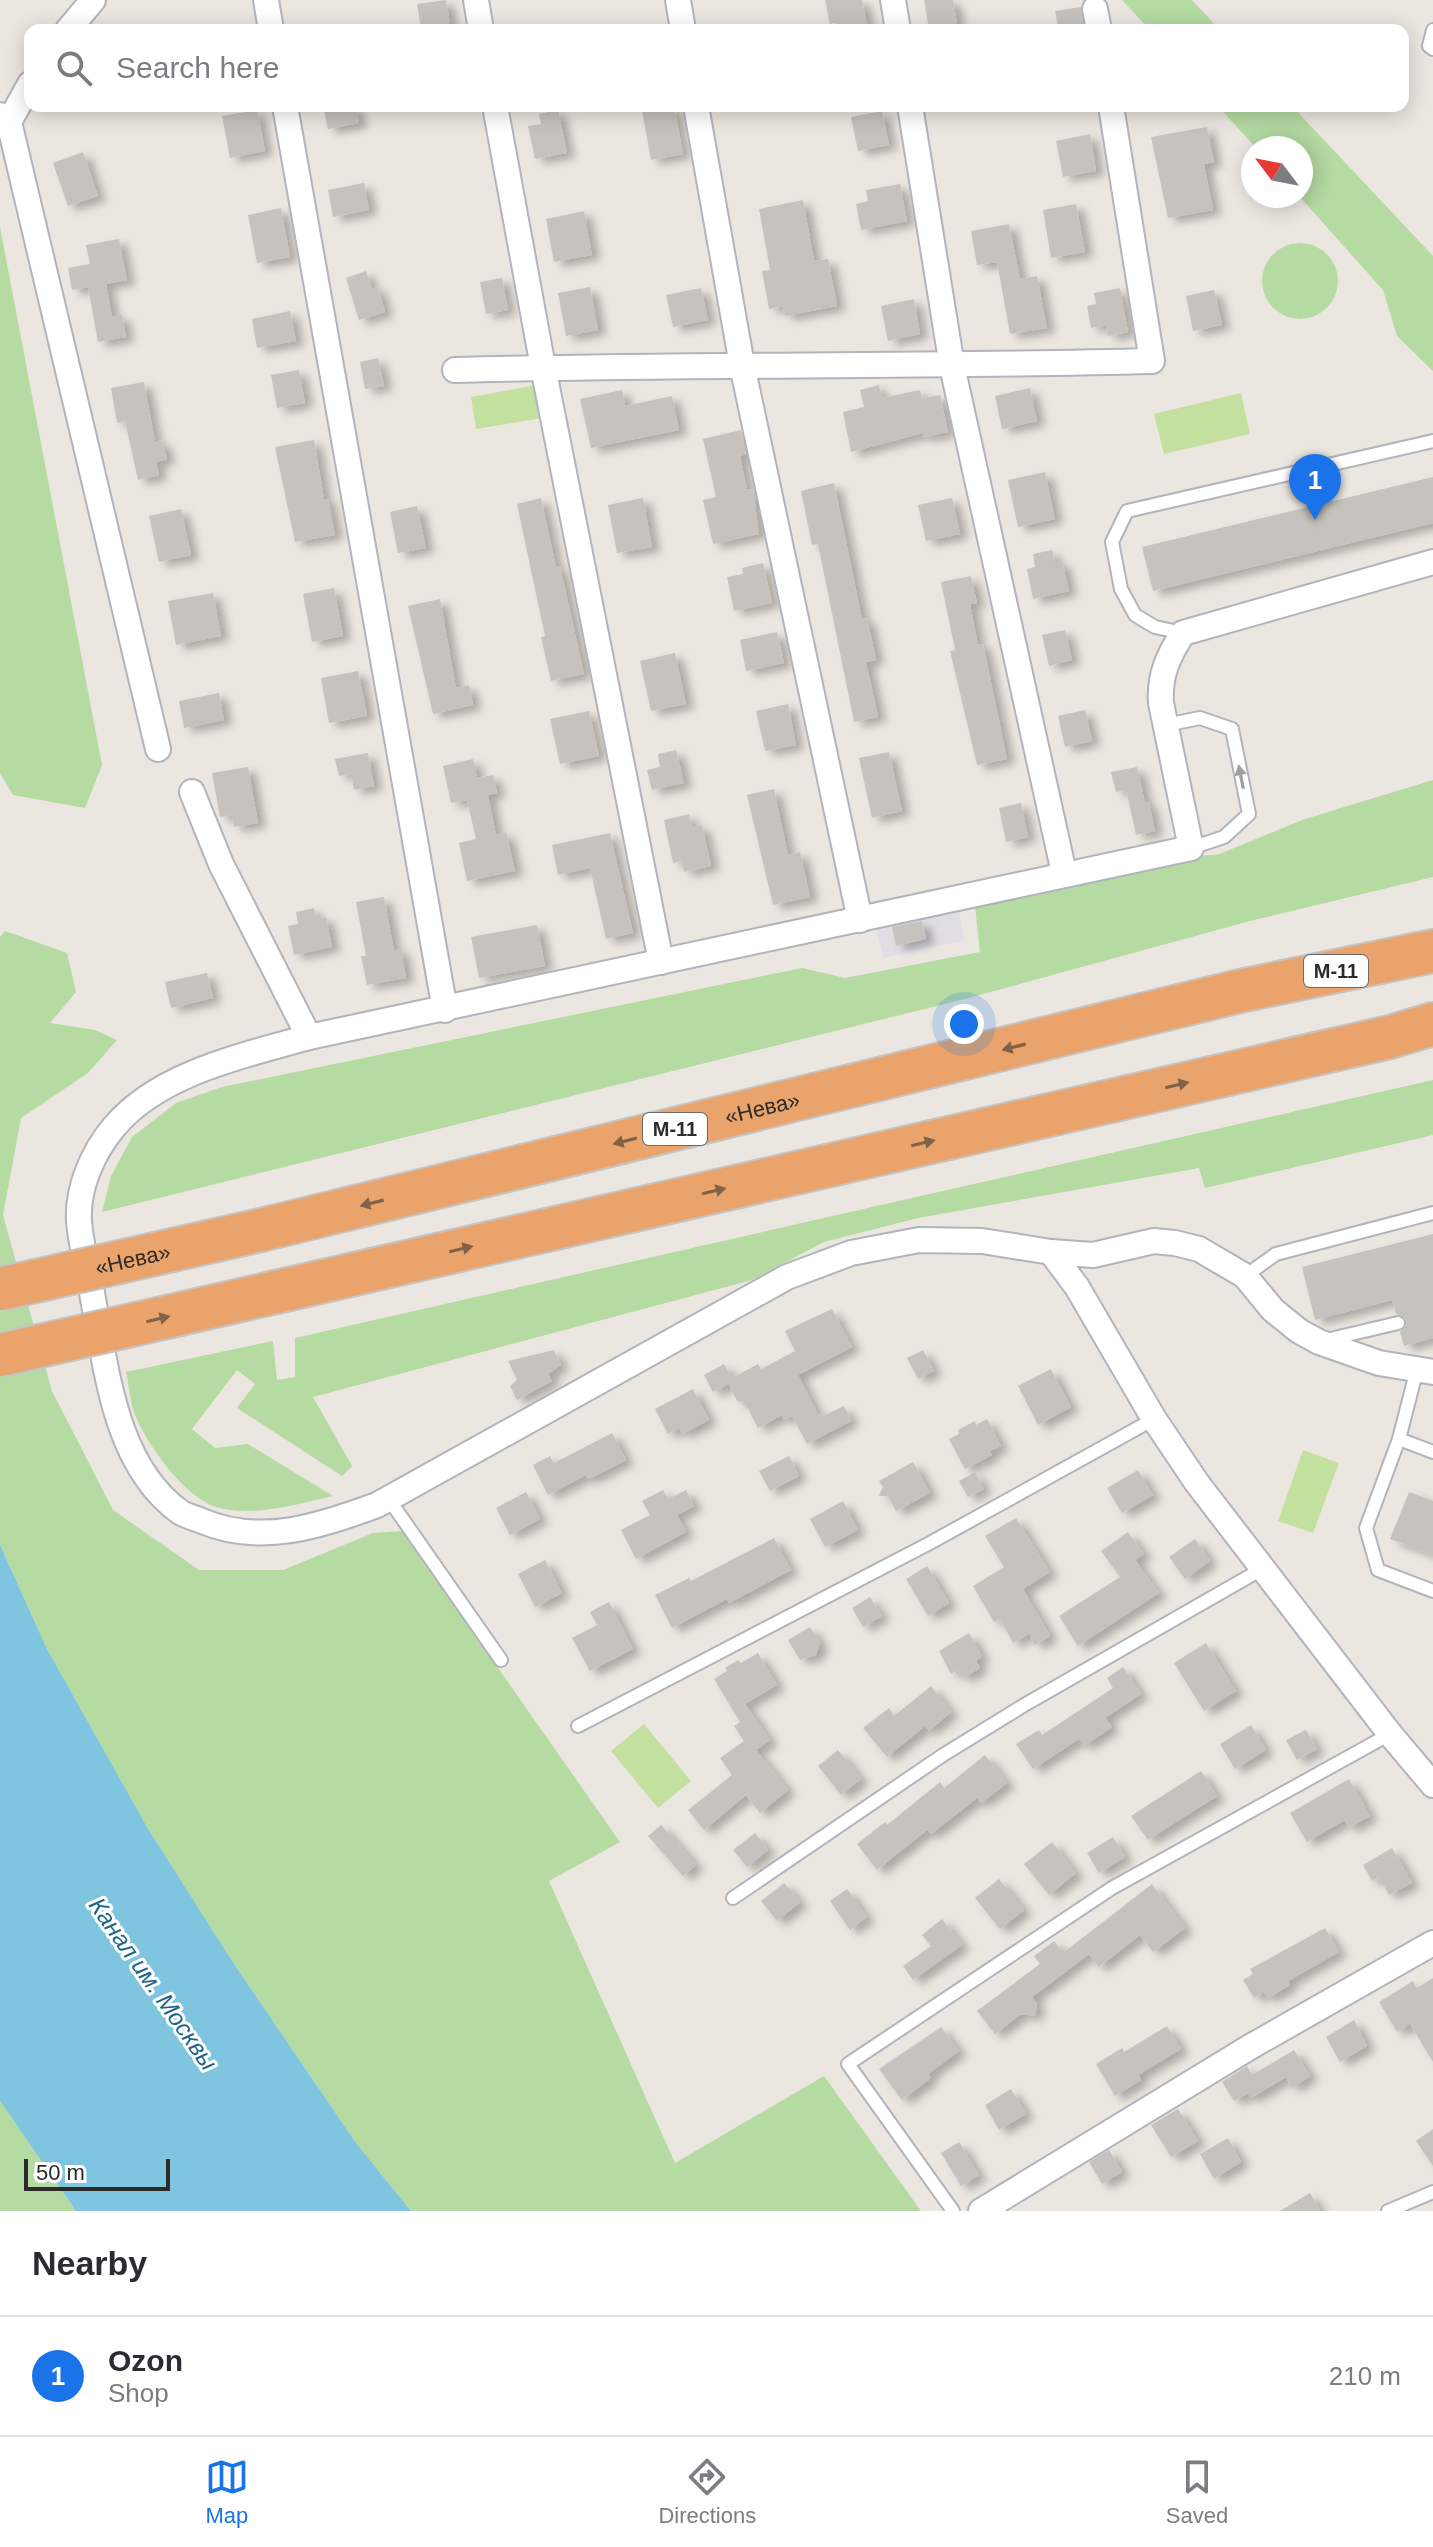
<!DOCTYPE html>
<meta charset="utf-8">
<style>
:root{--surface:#fff;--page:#f7f7f7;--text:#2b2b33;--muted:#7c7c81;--line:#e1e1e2;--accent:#1a73e8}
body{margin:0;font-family:Arial,sans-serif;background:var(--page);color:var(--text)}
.compass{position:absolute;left:1241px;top:136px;width:72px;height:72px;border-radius:50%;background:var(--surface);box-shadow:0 4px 20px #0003;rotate:302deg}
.scale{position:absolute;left:24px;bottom:20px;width:146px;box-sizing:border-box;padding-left:8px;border:4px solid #2b2b2b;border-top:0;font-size:22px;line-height:28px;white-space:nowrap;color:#2b2b2b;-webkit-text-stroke:6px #fff;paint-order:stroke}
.you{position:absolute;left:964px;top:1024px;width:28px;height:28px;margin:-20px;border:6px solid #fff;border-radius:50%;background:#1a73e8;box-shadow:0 0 0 12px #1a73e833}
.badge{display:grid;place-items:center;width:52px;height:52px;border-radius:50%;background:var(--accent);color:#fff;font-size:26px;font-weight:700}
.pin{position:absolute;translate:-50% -66px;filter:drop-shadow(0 2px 4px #0008)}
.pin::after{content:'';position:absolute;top:42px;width:28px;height:24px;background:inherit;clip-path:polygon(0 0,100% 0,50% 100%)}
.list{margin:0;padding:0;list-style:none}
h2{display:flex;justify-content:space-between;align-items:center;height:104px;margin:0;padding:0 32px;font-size:34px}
h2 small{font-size:26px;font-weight:400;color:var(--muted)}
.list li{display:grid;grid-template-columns:52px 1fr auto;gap:24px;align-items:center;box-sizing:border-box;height:120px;padding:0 32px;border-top:2px solid var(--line)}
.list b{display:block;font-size:30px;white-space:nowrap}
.list p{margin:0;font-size:26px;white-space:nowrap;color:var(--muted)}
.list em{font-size:26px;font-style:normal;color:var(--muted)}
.icon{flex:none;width:44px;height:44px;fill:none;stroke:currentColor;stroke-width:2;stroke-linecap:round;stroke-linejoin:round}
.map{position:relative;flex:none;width:1433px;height:2211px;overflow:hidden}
.search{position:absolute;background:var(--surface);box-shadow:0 4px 20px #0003;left:24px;right:24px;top:24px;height:88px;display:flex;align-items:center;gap:20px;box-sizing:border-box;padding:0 28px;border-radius:16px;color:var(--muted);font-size:30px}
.sheet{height:224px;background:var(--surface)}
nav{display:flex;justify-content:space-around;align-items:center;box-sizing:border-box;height:112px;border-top:2px solid var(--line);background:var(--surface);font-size:22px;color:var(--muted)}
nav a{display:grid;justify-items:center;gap:4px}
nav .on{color:var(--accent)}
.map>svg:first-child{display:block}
.industrial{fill:#e0dee4}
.green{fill:#b5daa2}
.pitch{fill:#c4e09f}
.water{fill:#7fc5df}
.building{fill:#c6c2be;filter:url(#shadow)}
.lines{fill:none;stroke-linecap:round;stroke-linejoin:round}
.lane-casing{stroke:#b2b4bd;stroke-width:16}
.street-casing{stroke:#b2b4bd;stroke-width:28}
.highway-casing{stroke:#c4c4c4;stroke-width:46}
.lane{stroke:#fff;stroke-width:12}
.street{stroke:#fff;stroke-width:24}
.highway{stroke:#eaa36a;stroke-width:42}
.highway-bridge-casing{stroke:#c4c4c4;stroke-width:46;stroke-linecap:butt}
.highway-bridge{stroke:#eaa36a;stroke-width:42}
.oneway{fill:#a0a0a0}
.oneway2{fill:#816147}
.labels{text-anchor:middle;stroke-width:6;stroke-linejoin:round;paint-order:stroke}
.shield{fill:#fff;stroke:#6b6b6b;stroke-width:2}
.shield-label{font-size:20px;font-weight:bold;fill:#2b2b2b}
.street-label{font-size:22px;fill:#2b2b2b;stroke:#fff}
.water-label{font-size:24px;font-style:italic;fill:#1e648b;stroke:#fff}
</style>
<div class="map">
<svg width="1433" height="2211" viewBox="0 0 1433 2211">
<defs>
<filter id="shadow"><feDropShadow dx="8" dy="5" stdDeviation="4" flood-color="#0004"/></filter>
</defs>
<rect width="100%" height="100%" fill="#ebe6df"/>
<!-- industrial -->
<path class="industrial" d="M958 908 965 940 883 958 876 926Z"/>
<!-- green -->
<g class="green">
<path d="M1122 0H1192L1220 30H1150Z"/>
<path d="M1218 106H1292L1433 256V371L1397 336 1383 290 1299 196 1301 148H1256Z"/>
<path d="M0 227 102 765 85 808 13 795 0 773Z"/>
<circle cx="1300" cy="281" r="38"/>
<path d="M1433 780V877L1250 921 965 999 102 1212 111 1176 132 1137 176 1103 222 1087 802 968 845 978 980 952 975 906 1186 856 1217 855 1305 819Z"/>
<path d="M5 931 67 953 76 992 50 1023 95 1030 117 1040 88 1073 21 1118 3 1215 52 1391 113 1510 199 1570H283L373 1533 402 1531 620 1842 549 1881 675 2163 824 2076 921 2211H411L356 2143 234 1964 147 1827 47 1649 0 1545V937Z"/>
<path d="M1433 1080V1135L1205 1188 1199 1168 918 1218 824 1242 752 1280 313 1397 352 1466 342 1476 237 1408 255 1384 237 1370 192 1429 215 1448 248 1444 333 1496C299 1504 250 1518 216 1507 184 1497 147 1444 135 1415 130 1402 129 1385 126 1372L273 1341 277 1380 295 1377V1338Z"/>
<path d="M0 2101 76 2211H0Z"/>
</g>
<!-- pitch -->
<g class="pitch">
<path d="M538 385 543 418 476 429 471 397Z"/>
<path d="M1241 393 1250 434 1164 454 1154 414Z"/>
<path d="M1303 1450 1339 1463 1313 1533 1278 1521Z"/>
<path d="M644 1724 691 1781 658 1808 611 1751Z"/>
</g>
<!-- water -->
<path class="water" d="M0 1545 47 1649 147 1827 234 1964 356 2143 411 2211H76L0 2101Z"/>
<!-- building -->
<g class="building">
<path d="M446 0 451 30H435V25L421 28 417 4Z"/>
<path d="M825 0H862L868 30H842L841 22 830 24Z"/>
<path d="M924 0H953L957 24 929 29Z"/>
<path d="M1081 7 1084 30H1059L1055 11Z"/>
<path d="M323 106H356L359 123 328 129Z"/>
<path d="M674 106 683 154 651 160 642 111Z"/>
<path d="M257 110 265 151 230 158 222 116Z"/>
<path d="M558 110 567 153 535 159 528 126 541 124 539 114Z"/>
<path d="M882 111 889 145 858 151 851 117Z"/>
<path d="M1207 127 1214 162 1204 164 1213 210 1168 218 1151 137Z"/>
<path d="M1090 134 1096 171 1063 177 1056 141Z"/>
<path d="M83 152 98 196 68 206 53 163Z"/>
<path d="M364 183 369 210 333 217 328 190Z"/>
<path d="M900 184 907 221 861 230 856 204 868 201 866 190Z"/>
<path d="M803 200 814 261 828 259 837 306 785 316 783 306 769 309 762 271 770 270 759 209Z"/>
<path d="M1076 204 1085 252 1051 258 1043 210Z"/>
<path d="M281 208 290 257 257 263 248 215Z"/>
<path d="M584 211 592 255 554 262 546 219Z"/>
<path d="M1009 224 1020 279 1037 276 1047 328 1010 334 997 262 977 265 971 231Z"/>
<path d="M119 239 127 280 106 284 112 317 122 315 126 337 98 342 88 287 72 290 68 268 90 264 86 245Z"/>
<path d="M366 271 372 289 378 287 385 312 359 320 346 278Z"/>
<path d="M502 278 508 310 486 314 480 282Z"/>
<path d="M590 287 598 330 566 336 558 293Z"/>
<path d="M701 288 708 320 673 327 666 295Z"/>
<path d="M1120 288 1128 332 1108 336 1106 325 1091 328 1087 306 1096 304 1094 293Z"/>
<path d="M1214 290 1222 325 1193 331 1186 296Z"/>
<path d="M914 299 920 334 888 341 881 306Z"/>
<path d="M290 311 296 341 257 348 252 319Z"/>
<path d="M378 358 384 386 365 389 360 362Z"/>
<path d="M299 370 305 403 277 408 271 375Z"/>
<path d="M144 382 155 442 162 440 167 459 156 462 159 475 138 480 125 421 117 423 111 388Z"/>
<path d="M879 385 882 398 920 390 922 398 940 395 948 432 924 437 923 433 851 452 843 412 864 407 860 390Z"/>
<path d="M1030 388 1037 421 1002 429 995 396Z"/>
<path d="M622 390 625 406 672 396 679 430 591 448 580 399Z"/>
<path d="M741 430 746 454 740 456 747 490 753 489 759 534 713 544 703 500 716 497 703 439Z"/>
<path d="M314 440 324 499H328L335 535 295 542 275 447Z"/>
<path d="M1045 472 1055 519 1018 527 1008 480Z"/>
<path d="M1433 477V523L1153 591 1142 547Z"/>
<path d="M834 483 862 619 867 618 876 660 866 662 878 717 854 722 818 544 812 545 801 491Z"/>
<path d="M541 498 556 567 560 566 584 674 551 681 541 637 545 636 517 504Z"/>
<path d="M643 498 652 547 617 553 608 505Z"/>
<path d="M952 498 960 534 926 541 918 505Z"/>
<path d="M417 506 426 548 398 553 390 512Z"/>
<path d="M181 509 191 555 159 562 149 516Z"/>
<path d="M1052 550 1055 563 1062 561 1069 591 1033 599 1027 569 1035 567 1033 554Z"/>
<path d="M763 563 772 603 734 611 727 577 743 574 742 568Z"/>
<path d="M971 576 977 603 970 604 978 645 983 644 1007 759 977 765 950 651 955 650 941 582Z"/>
<path d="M334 588 343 636 312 642 303 594Z"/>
<path d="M213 593 221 636 176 645 168 601Z"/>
<path d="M440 599 456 688 469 685 473 705 433 714 408 606Z"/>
<path d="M1065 630 1072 660 1049 666 1042 635Z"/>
<path d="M777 632 784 663 746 671 740 640Z"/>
<path d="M675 653 686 704 651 711 640 661Z"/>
<path d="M358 671 367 716 329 723 321 678Z"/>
<path d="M219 693 224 720 184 728 179 701Z"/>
<path d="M788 704 796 745 765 751 756 711Z"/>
<path d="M1085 710 1092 741 1065 747 1058 716Z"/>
<path d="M589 711 599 756 560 764 550 719Z"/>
<path d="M676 750 684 783 652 790 647 770 660 767 658 754Z"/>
<path d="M889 752 902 811 872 818 859 758Z"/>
<path d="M368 753 374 786 354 790 351 774 339 776 335 759Z"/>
<path d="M473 759 477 778 493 775 497 793 488 795 496 835 506 832 515 871 467 881 459 843 476 839 467 800 451 803 443 766Z"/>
<path d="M248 767 258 823 234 827 232 815 220 817 212 773Z"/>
<path d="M1137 767 1145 803 1149 802 1155 831 1136 835 1126 790 1116 792 1111 772Z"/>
<path d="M774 789 788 855 800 852 810 897 773 905 747 795Z"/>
<path d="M1021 803 1028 837 1006 842 999 808Z"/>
<path d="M689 814 692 827 702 825 711 866 684 872 682 861 673 863 664 820Z"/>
<path d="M610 833 633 933 606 939 590 868 558 875 552 845Z"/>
<path d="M384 897 394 951 401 949 406 978 367 985 361 956H366L356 902Z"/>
<path d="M314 908 316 919 326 917 332 947 294 955 288 926 298 924 296 912Z"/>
<path d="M922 921 926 939 896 946 892 927Z"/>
<path d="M537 925 545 966 479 978 471 937Z"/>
<path d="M207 973 213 998 171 1008 165 982Z"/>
<path d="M1433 1234V1338L1404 1346 1400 1332 1406 1326V1320L1401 1315 1396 1314 1392 1300 1315 1320 1302 1267Z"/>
<path d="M832 1309 852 1347 798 1375 818 1415 821 1413 823 1416 844 1406 851 1421 807 1444 792 1416 784 1420 782 1415 758 1428 745 1403 737 1401 729 1384 713 1392 704 1375 724 1364 732 1378 758 1364 761 1369 795 1351 785 1331Z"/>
<path d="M554 1350 561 1365 548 1374 552 1381 517 1400 510 1386 517 1380 508 1361Z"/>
<path d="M923 1350 934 1371 918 1379 907 1358Z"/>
<path d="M1051 1369 1071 1407 1038 1425 1018 1386Z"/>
<path d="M693 1389 709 1420 682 1434 679 1428 668 1434 655 1409Z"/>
<path d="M987 1419 1001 1446 990 1451 992 1455 965 1469 949 1439 959 1434 958 1430 975 1421 976 1425Z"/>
<path d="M612 1433 626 1460 589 1479 586 1475 548 1495 533 1465 550 1456 554 1463Z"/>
<path d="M789 1456 799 1476 770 1491 759 1471Z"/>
<path d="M913 1462 930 1493 896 1511 888 1496H879L883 1487 879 1481Z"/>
<path d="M1138 1470 1153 1495 1122 1513 1107 1488Z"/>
<path d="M975 1472 984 1489 968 1497 959 1481Z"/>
<path d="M663 1490 668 1499 686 1490 694 1506 677 1515 686 1532 636 1559 621 1530 650 1515 642 1501Z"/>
<path d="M526 1492 540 1519 510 1535 496 1508Z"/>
<path d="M1409 1492 1433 1501V1555L1390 1539Z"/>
<path d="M843 1501 858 1530 825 1547 810 1519Z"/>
<path d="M1016 1518 1050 1572 1023 1589 1050 1636 1035 1645 1029 1634 1013 1643 1000 1619 994 1622 973 1586 1004 1567 985 1536Z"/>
<path d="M1128 1532 1144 1554 1135 1560 1159 1593 1078 1646 1059 1616 1120 1577 1101 1551Z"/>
<path d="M774 1538 791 1570 729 1603 727 1599 672 1628 655 1595 689 1578 691 1581Z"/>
<path d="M1195 1539 1210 1561 1185 1579 1169 1557Z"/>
<path d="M545 1560 562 1593 535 1607 518 1574Z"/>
<path d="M927 1566 949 1603 928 1616 906 1579Z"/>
<path d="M870 1597 882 1616 863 1627 852 1608Z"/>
<path d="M609 1602 633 1649 590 1671 572 1638 597 1625 590 1612Z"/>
<path d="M810 1627 820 1643 816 1655 800 1660 788 1640Z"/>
<path d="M969 1633 982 1657 976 1660 980 1668 963 1678 958 1670 951 1674 939 1651Z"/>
<path d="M1206 1643 1236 1691 1204 1711 1174 1663Z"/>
<path d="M758 1653 777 1685 745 1704 770 1740 756 1750 788 1790 760 1813 746 1795 704 1830 688 1810 732 1775 720 1758 744 1741 734 1726 740 1722 714 1679 727 1671 725 1668 738 1660 741 1663Z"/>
<path d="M1123 1667 1141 1694 1105 1718 1112 1727 1084 1746 1079 1739 1033 1769 1016 1744 1039 1730 1042 1735 1113 1688 1107 1678Z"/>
<path d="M931 1686 951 1712 929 1731 925 1726 887 1757 863 1728 889 1708 894 1716Z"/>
<path d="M1251 1725 1266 1750 1235 1769 1220 1744Z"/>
<path d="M1306 1730 1317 1749 1297 1760 1286 1740Z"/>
<path d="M838 1750 861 1779 841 1795 818 1766Z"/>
<path d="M985 1755 1007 1783 981 1803 977 1798 931 1834 927 1830 877 1870 857 1844 885 1822 887 1825 940 1782 944 1788Z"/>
<path d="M1201 1771 1217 1796 1148 1840 1131 1816Z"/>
<path d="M1349 1779 1370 1816 1349 1828 1345 1820 1307 1842 1290 1813Z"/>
<path d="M661 1825 696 1865 683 1876 648 1836Z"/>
<path d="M755 1833 768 1850 747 1867 733 1850Z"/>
<path d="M1113 1837 1125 1857 1099 1873 1087 1853Z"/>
<path d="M1052 1842 1076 1873 1049 1895 1024 1864Z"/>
<path d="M1392 1848 1412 1883 1389 1895 1379 1877 1372 1881 1363 1865Z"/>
<path d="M999 1879 1024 1910 1000 1929 975 1898Z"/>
<path d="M784 1883 800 1902 777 1921 761 1901Z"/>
<path d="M1152 1884 1185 1928 1153 1952 1140 1935 1099 1967 1089 1954 1032 1997 1037 2004 1035 2016 1021 2014 995 2034 977 2011 1040 1964 1034 1956 1054 1941 1063 1953Z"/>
<path d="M847 1889 867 1917 850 1930 830 1901Z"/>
<path d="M942 1919 962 1945 913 1980 903 1966 931 1946 922 1935Z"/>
<path d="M1325 1928 1339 1952 1288 1981 1290 1985 1268 1998 1264 1992 1254 1998 1243 1980 1253 1974 1250 1969Z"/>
<path d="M1433 1978V2062L1410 2024 1397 2032 1379 2002 1413 1981 1417 1988Z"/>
<path d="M1354 2020 1367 2046 1340 2062 1326 2037Z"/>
<path d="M1167 2026 1181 2049 1138 2075 1141 2080 1115 2096 1096 2064 1122 2048 1124 2052Z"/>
<path d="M941 2027 959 2051 928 2074 931 2078 902 2100 879 2069Z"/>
<path d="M1294 2050 1310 2076 1292 2088 1286 2077 1251 2098 1248 2093 1234 2101 1222 2082 1247 2066 1252 2075Z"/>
<path d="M1011 2089 1026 2114 999 2130 985 2105Z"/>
<path d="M1178 2109 1198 2141 1171 2157 1151 2125Z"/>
<path d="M1433 2129V2166L1416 2141Z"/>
<path d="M1228 2138 1241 2162 1214 2179 1200 2154Z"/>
<path d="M959 2142 979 2175 961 2186 941 2153Z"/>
<path d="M1109 2150 1122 2172 1102 2184 1089 2162Z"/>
<path d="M1310 2193 1320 2211H1280Z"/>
</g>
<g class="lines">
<defs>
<g id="lane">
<path d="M1433 30 1429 46 1433 49"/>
<path d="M1183 633 1155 627 1135 615 1121 589 1112 542 1127 511 1433 441"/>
<path d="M1166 725 1200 718 1232 729 1249 814 1224 837 1191 848"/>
<path d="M1245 1276 1276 1254 1433 1213"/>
<path d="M1326 1340 1398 1323"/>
<path d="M1399 1439 1417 1369"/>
<path d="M1433 1452 1399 1439 1366 1528 1378 1570 1433 1591"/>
<path d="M388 1498 501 1660"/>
<path d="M578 1726 930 1543 1154 1419"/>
<path d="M733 1898 943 1755 1026 1704 1262 1569"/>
<path d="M953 2211 848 2064 1112 1888 1390 1734"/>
<path d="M1388 2211 1433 2192"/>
</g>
<g id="street">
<path d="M266 0 271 30"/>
<path d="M476 0 481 30"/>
<path d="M678 0 683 30"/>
<path d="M893 0 898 30"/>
<path d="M1095 9 1099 30"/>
<path d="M68 30 93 0"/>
<path d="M285 106 445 1010"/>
<path d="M495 106 543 367 661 962"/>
<path d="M696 106 742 365 860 920"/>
<path d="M910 106 952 366 1064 873"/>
<path d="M0 115 9 122 158 749"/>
<path d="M9 122 30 84"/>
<path d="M455 370C688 364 920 367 1152 361L1111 106"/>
<path d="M1433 562 1183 633C1168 656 1159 676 1161 703L1191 848 309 1037C245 1055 159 1073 114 1127 93 1152 77 1188 79 1221 81 1247 89 1273 93 1299 107 1371 115 1465 180 1512 186 1516 195 1518 202 1521 261 1546 320 1526 377 1505L787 1277 851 1253 919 1240 982 1241 1051 1252 1093 1255 1154 1241 1175 1243 1199 1249 1245 1276 1273 1310 1299 1331 1319 1342 1379 1363 1433 1372"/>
<path d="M192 792 221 864 309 1037"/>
<path d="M1051 1252 1077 1287 1154 1419 1197 1483 1390 1734 1433 1785"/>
<path d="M981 2211 1250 2047 1433 1943"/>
</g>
<g id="highway">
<path id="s1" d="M261 1230 1240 991 1433 951"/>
<path d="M276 1292 1390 1037 1433 1024"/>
</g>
</defs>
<!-- lane casing -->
<use href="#lane" class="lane-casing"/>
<!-- street casing -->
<use href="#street" class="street-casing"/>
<!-- highway casing -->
<use href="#highway" class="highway-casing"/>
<!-- lane -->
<use href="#lane" class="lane"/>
<!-- street -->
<use href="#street" class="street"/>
<!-- highway -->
<use href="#highway" class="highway"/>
<defs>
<g id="highway-bridge">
<path id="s2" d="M0 1289 261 1230"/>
<path d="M0 1355 276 1292"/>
</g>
</defs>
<!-- highway-bridge casing -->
<use href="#highway-bridge" class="highway-bridge-casing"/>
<!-- highway-bridge -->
<use href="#highway-bridge" class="highway-bridge"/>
</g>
<!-- one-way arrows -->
<defs><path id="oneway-solid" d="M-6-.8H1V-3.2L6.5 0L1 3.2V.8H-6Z" transform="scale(2)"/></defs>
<use class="oneway" href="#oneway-solid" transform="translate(1241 777) rotate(-101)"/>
<g class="oneway2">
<use href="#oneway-solid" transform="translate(1014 1047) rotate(166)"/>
<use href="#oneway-solid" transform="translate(1177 1085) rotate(-13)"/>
<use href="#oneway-solid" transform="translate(625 1141) rotate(166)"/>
<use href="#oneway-solid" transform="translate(923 1143) rotate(-13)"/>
<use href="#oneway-solid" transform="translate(714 1191) rotate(-13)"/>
<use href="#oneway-solid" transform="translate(372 1203) rotate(166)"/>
<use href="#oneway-solid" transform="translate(461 1249) rotate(-13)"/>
<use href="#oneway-solid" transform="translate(158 1319) rotate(-13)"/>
</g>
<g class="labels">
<!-- shield labels -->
<g class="shield">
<rect x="1304" y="955" width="64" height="32" rx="6"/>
<rect x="643" y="1113" width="64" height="32" rx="6"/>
</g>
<g class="shield-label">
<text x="1336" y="978">М-11</text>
<text x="675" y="1136">М-11</text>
</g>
<!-- street labels -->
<g class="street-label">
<text dy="8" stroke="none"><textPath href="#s1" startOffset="516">«Нева»</textPath></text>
<text dy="8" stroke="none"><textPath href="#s2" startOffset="136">«Нева»</textPath></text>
</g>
<!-- water labels -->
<g class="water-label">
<text transform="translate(153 1984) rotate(55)" y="8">Канал им. Москвы</text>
</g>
</g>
</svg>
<svg class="compass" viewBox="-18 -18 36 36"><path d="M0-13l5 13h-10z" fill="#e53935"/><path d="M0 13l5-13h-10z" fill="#7c7c81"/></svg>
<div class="scale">50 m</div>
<div class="you"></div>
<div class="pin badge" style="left:1315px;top:520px">1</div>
<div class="search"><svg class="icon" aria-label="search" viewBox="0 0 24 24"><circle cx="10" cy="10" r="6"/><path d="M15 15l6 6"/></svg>Search here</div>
</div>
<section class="sheet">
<h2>Nearby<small></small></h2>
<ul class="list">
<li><span class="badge">1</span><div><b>Ozon</b><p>Shop</p></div><em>210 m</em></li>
</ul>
</section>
<nav>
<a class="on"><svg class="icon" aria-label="map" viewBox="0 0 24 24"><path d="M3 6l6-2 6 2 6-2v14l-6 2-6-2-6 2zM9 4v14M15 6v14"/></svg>Map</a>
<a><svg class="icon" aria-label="directions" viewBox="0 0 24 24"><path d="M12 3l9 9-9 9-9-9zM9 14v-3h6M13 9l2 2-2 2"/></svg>Directions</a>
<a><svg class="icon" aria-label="saved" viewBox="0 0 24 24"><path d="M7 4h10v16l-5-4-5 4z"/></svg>Saved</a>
</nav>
